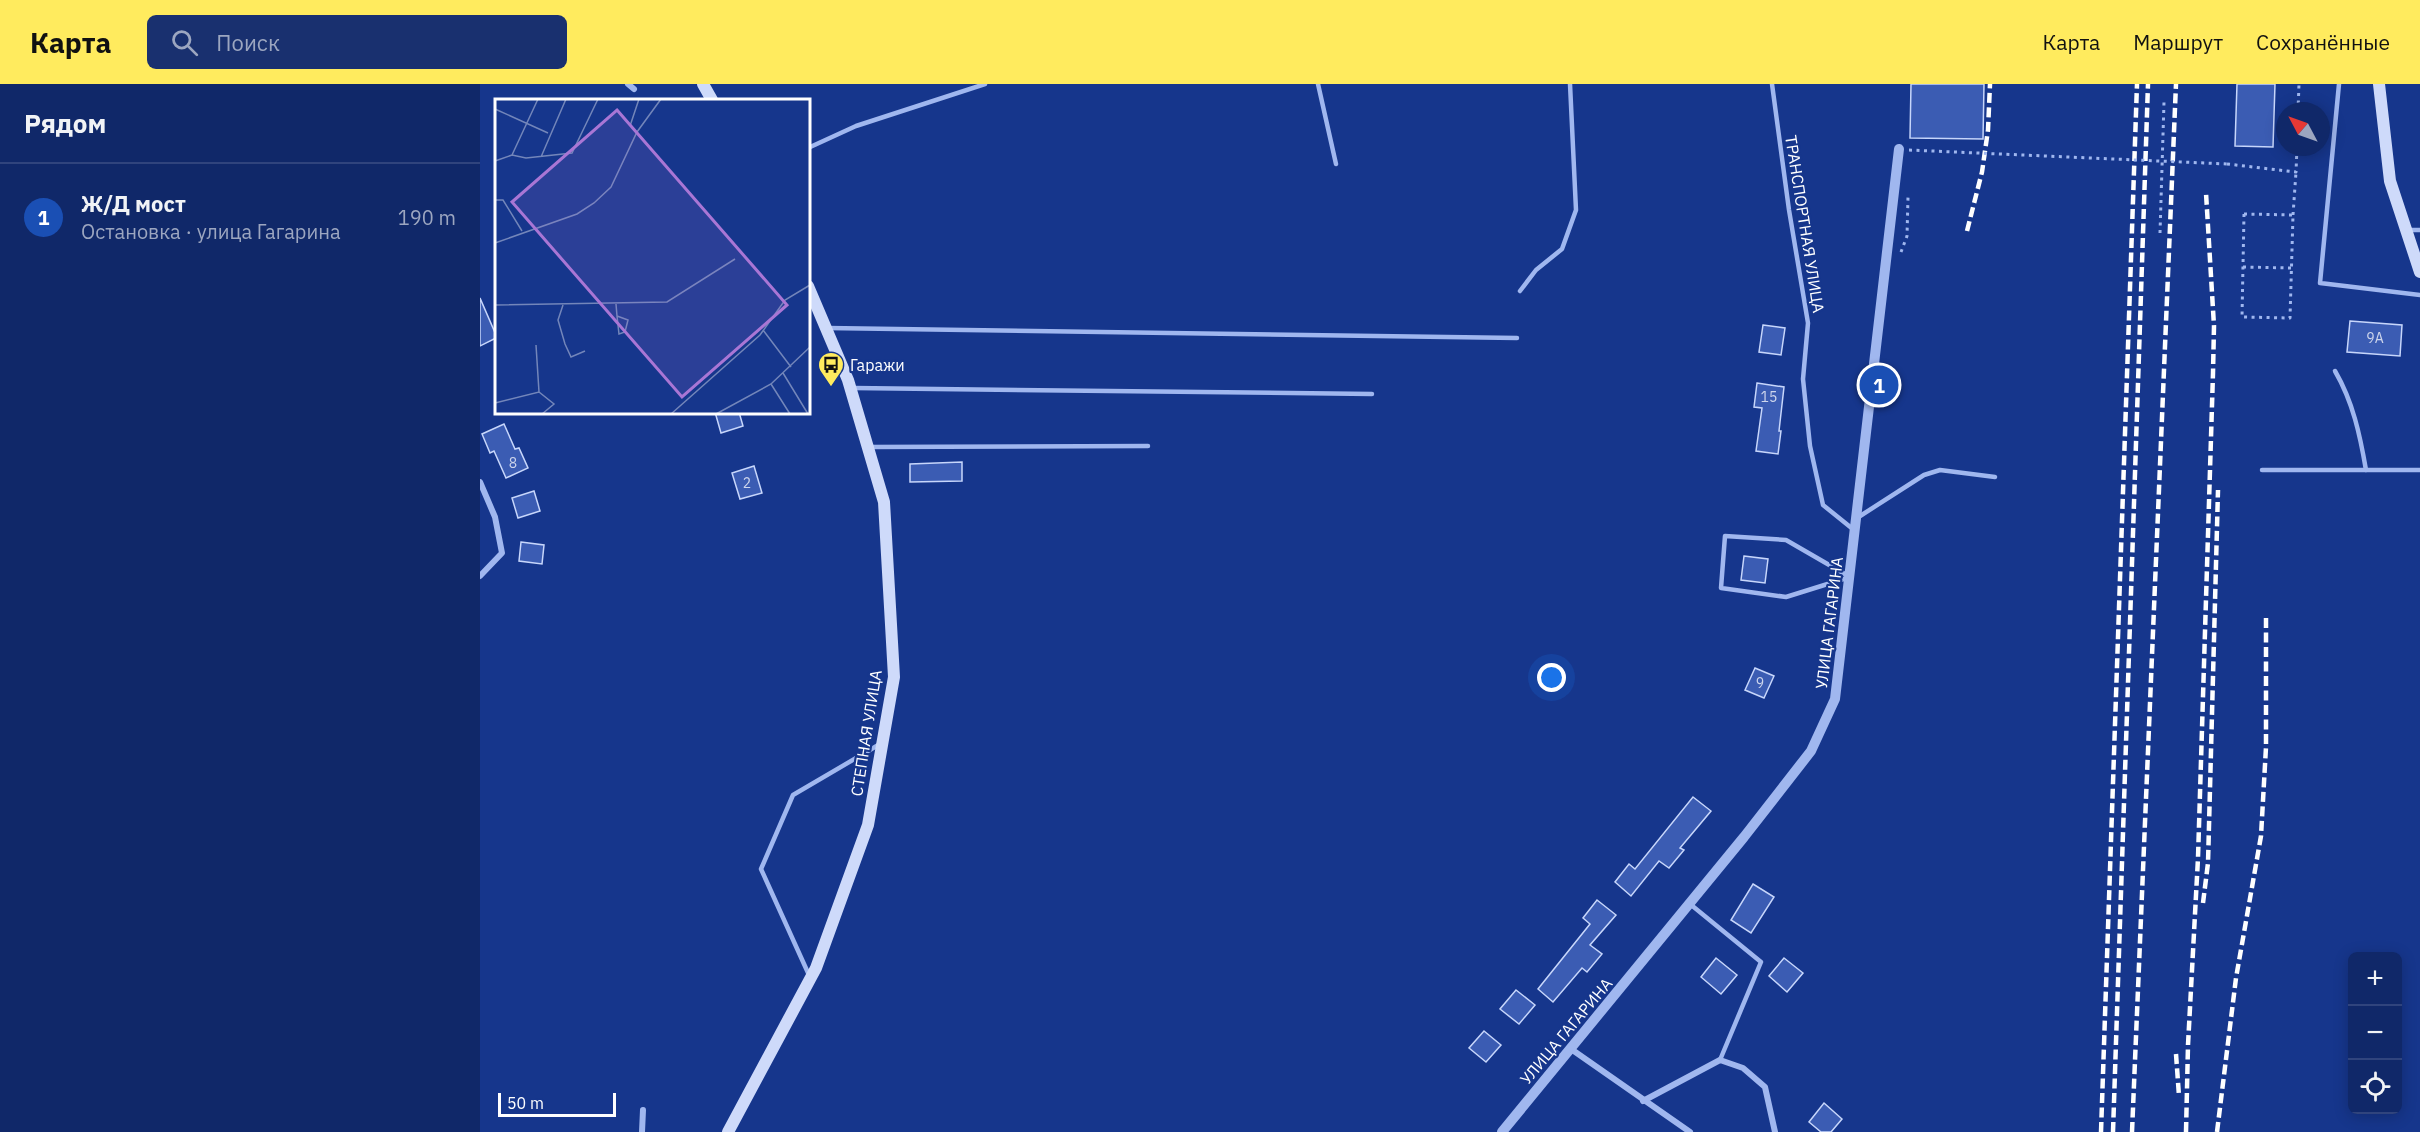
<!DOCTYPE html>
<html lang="ru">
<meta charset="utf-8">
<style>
:root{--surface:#102869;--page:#19306f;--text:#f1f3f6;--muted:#9ca6c0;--line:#30447d;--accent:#ffeb5e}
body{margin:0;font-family:"IBM Plex Sans",sans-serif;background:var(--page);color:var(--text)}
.controls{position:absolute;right:18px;bottom:18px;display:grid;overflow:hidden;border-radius:9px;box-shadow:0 3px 15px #0003}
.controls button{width:54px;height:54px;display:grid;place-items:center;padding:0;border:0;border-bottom:2px solid var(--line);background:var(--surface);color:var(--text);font:30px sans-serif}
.compass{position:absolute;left:1796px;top:18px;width:54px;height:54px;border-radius:50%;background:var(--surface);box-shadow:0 3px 15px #0003;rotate:311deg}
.scale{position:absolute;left:18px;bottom:15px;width:118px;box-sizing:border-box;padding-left:6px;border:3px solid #fff;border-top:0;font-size:16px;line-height:21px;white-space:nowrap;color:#fff;-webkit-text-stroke:4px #16368c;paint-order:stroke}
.you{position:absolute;left:1072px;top:594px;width:21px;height:21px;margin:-15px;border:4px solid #fff;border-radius:50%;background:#1a73e8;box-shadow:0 0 0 9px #1a73e833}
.badge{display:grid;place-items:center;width:39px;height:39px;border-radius:50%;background:var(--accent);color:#fff;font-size:20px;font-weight:700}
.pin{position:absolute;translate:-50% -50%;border:3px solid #fff;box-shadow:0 2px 6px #0006}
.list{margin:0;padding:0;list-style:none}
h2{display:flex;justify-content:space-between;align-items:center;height:78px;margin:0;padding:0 24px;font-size:26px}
h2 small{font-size:20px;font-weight:400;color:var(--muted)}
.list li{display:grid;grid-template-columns:39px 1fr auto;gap:18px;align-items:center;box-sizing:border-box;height:108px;padding:0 24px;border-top:2px solid var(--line)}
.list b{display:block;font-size:22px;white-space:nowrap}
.list p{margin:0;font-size:20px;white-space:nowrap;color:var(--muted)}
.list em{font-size:20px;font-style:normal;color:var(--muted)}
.icon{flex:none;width:33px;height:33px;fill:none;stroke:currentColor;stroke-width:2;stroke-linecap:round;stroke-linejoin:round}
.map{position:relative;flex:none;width:1940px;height:1048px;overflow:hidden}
header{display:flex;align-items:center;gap:36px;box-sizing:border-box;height:84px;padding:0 30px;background:var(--accent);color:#111}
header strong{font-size:28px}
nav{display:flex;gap:33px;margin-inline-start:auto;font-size:21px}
.search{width:420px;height:54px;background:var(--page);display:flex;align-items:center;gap:15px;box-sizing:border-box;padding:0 21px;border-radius:9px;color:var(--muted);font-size:22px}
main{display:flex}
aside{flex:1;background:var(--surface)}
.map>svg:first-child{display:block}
.building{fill:#3b5cb3;stroke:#c7d6fb;stroke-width:1.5}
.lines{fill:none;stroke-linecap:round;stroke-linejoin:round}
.path{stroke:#a0b7ef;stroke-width:3;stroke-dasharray:3 4.5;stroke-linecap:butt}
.service{stroke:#a0b7ef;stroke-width:4.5}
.minor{stroke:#a0b7ef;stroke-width:6}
.tertiary{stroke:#a0b7ef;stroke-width:10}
.secondary{stroke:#cedafa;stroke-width:12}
.rail{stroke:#fff;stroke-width:4.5;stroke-dasharray:10 4.5;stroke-linecap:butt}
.path-bridge{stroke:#a0b7ef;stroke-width:3;stroke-dasharray:3 4.5;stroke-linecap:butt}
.labels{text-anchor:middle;stroke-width:4.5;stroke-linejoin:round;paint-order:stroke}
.number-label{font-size:14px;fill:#ced6ec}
.street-label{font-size:16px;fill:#fff;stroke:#16368c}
.poi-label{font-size:16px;fill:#fff;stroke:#16368c;text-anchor:start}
.inset-road{fill:none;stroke:#7386ba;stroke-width:1.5}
.view{fill:#a976d5;fill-opacity:0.15;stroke:#a976d5;stroke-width:3}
.inset-edge{fill:none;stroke:#fff;stroke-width:3}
</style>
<header>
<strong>Карта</strong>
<div class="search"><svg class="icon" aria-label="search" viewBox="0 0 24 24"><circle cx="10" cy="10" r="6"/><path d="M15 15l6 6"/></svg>Поиск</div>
<nav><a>Карта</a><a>Маршрут</a><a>Сохранённые</a></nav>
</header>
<main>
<aside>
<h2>Рядом<small></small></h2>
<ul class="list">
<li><span class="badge" style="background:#1a4fb4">1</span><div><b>Ж/Д мост</b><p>Остановка · улица Гагарина</p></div><em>190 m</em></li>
</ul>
</aside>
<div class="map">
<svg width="1940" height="1048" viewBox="0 0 1940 1048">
<rect width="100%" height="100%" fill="#16368c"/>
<!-- building -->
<g class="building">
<path d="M1431 0H1504L1503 55 1430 54Z"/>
<path d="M1757 0H1795L1793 63 1755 62Z"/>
<path d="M0 214 16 251V254L0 262Z"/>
<path d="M1870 237 1922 241 1920 272 1867 268Z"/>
<path d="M1283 241 1305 244 1301 271 1279 268Z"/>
<path d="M1277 299 1304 303 1299 347H1301L1298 370 1276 367 1282 324 1274 323Z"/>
<path d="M235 328H259L263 342 241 349Z"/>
<path d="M24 340 35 365 39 364 48 384 26 394 14 367 10 369 2 350Z"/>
<path d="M482 378V397L430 398V380Z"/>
<path d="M274 382 282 409 260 415 252 389Z"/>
<path d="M54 407 60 427 38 434 32 414Z"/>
<path d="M41 458 64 461 62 480 39 477Z"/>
<path d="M1264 472 1288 475 1285 499 1261 496Z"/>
<path d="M1275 584 1294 592 1284 614 1265 606Z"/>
<path d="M1213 713 1231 727 1200 764 1204 766 1189 784 1179 777 1151 812 1135 798 1149 780 1155 785Z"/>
<path d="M1273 800 1294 813 1271 849 1251 836Z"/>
<path d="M1117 816 1136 831 1110 861 1122 870 1107 888 1102 884 1073 918 1058 905 1110 840 1103 834Z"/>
<path d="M1236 874 1257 891 1241 910 1221 893Z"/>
<path d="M1304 874 1323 889 1307 908 1289 892Z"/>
<path d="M1036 906 1055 921 1039 940 1020 925Z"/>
<path d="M1004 947 1021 961 1006 978 989 964Z"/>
<path d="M1344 1019 1362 1035 1351 1048H1341L1329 1038Z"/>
</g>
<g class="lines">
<!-- path -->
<g class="path">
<path d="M1818 27 1819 0"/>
<path d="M1747 80 1816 88 1817 63"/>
<path d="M1764 130 1813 131 1810 234 1762 233Z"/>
<path d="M1813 131 1816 88"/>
<path d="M1680 149 1684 18"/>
<path d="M1421 168 1427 152 1428 113"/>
<path d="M1763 183 1811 184"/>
</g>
<!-- service -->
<g class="service">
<path d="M838 0 856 80"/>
<path d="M1292 0 1309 126 1328 239 1323 295 1330 362 1343 421 1374 446"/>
<path d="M1859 0 1840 199 1940 211"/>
<path d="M328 64 376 42 505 0"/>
<path d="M1929 146H1940"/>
<path d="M1040 207 1056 186 1082 165 1096 126 1090 0"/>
<path d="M347 244 1037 254"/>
<path d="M1855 287C1873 318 1880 351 1886 386"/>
<path d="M373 304 892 310"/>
<path d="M388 363 668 362"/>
<path d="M1782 386H1940"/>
<path d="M1377 434 1444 391 1460 386 1515 393"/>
<path d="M1245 452 1306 456 1370 493 1306 513 1241 504Z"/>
<path d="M1210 820 1281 878 1240 976"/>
<path d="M329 891 281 785 313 711 400 660"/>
</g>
<!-- minor -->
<g class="minor">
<path d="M148 0 154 5"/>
<path d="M0 398 15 433 22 469 0 492"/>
<path d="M1091 965 1210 1048"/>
<path d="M1163 1017 1240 976 1263 984 1285 1003 1295 1048"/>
<path d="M162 1048 163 1026"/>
</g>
<!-- tertiary -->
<path class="tertiary" d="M1022 1048 1264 753 1331 667 1355 615 1419 65"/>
<!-- secondary -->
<g class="secondary">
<path d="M223 0 232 16"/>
<path d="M1899 0 1910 97 1940 188"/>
<path d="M248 1048 336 884 388 741 414 593 404 418 368 296 328 202"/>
</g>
<!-- rail -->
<g class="rail">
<path d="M1487 147 1502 88 1508 46 1510 0"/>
<path d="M1723 819 1728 779 1738 406"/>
<path d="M1696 970 1699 1012"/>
<path d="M1621 1048 1657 0"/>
<path d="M1633 1048 1668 0"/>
<path d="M1652 1048 1696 0"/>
<path d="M1706 1048 1708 961 1718 774 1733 289 1734 242 1726 109"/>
<path d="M1737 1048 1756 894 1781 752 1786 663V531"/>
</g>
<!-- path-bridge -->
<path class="path-bridge" d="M1429 66 1747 80"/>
</g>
<!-- icons -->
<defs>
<symbol id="bus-pin" viewBox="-11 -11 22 30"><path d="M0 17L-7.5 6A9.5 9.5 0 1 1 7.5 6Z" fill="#ffeb5e" stroke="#16368c"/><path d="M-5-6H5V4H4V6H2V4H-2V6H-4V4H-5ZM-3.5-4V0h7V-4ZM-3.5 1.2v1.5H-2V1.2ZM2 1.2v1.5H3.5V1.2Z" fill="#111"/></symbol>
</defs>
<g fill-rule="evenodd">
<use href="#bus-pin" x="336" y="266" width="30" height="40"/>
</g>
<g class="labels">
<!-- number labels -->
<g class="number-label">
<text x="1895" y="259">9А</text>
<text x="1289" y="318">15</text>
<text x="33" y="384">8</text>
<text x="267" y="404">2</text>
<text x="1280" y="604">9</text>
</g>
<!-- street labels -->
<g class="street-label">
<text transform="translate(1325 140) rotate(81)" y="6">ТРАНСПОРТНАЯ УЛИЦА</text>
<text transform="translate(1349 539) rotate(-83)" y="6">УЛИЦА ГАГАРИНА</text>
<text transform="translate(386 649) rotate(-81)" y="6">СТЕПНАЯ УЛИЦА</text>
<text transform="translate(1086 947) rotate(-50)" y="6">УЛИЦА ГАГАРИНА</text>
</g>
<!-- poi labels -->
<g class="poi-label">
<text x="370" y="287">Гаражи</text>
</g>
</g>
<!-- overview -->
<g transform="translate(15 15)">
<rect width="315" height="315" fill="#16368c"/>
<path class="inset-road" d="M0 10 53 34M135 27 144 0M17 56 43 0M46 58 71 0M0 62 17 56 31 59 77 54 103 0M0 101H8L27 132M0 144 82 115 99 104 116 88 142 33 166 0M121 205 122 217 124 235 130 233 133 221 122 217M0 206 172 203 240 160M68 206 63 221 70 245 76 258 90 252M268 231 296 268M41 246 44 293M288 274 313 315M276 285 295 315M0 304 44 293 59 305 47 315M176 315 265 236 290 201 315 186M221 315 276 285 315 248"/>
<path class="view" d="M122 11 292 206 187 298 17 103Z"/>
<rect width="315" height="315" class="inset-edge"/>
</g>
</svg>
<div class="controls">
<button>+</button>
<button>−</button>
<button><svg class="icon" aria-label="locate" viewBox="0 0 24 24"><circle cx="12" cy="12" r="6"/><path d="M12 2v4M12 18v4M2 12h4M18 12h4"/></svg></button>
</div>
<svg class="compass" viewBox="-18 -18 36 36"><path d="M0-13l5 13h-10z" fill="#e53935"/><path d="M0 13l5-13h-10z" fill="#9ca6c0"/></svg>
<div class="scale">50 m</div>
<div class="you"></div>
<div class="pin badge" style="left:1399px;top:301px;background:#1a4fb4">1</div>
</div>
</main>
